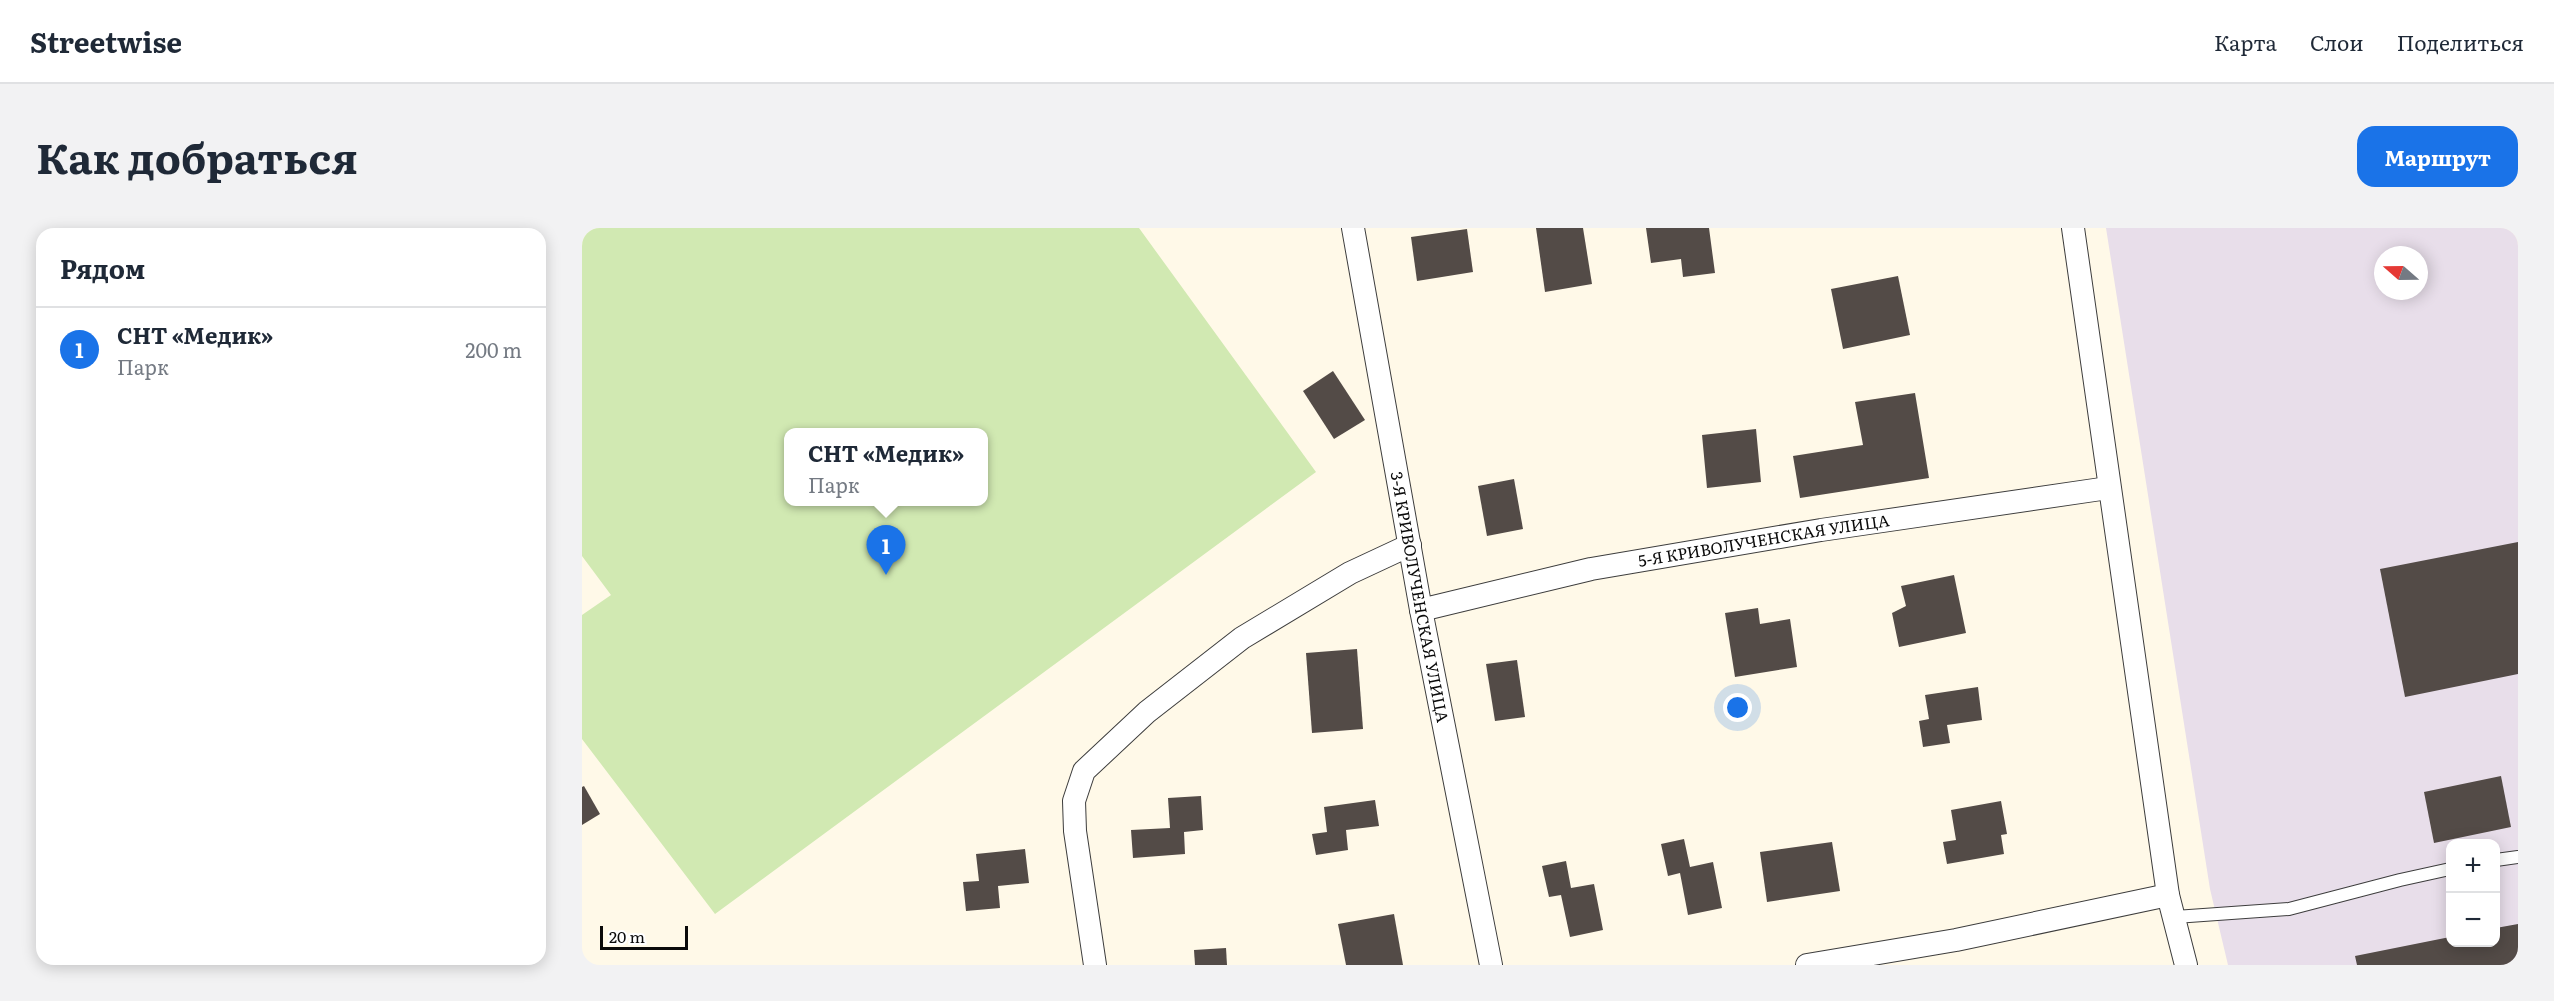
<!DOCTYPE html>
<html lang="ru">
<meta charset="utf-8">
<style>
:root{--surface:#fff;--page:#f2f2f3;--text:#1f2937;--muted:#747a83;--line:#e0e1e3;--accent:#1a73e8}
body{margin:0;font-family:Literata,serif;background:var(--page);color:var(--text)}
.controls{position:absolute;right:18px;bottom:18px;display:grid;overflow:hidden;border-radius:12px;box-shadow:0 3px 15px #0003}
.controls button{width:54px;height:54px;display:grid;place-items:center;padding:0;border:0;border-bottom:2px solid var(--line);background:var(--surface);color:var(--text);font:30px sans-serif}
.compass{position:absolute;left:1792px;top:18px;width:54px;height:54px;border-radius:50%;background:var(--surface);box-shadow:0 3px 15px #0003;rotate:290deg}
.scale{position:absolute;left:18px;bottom:15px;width:88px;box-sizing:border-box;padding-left:6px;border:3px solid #0a0a0a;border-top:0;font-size:16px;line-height:21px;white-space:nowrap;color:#0a0a0a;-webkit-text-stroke:4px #fff;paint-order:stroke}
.you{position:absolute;left:1156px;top:480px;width:21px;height:21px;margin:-15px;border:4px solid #fff;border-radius:50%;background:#1a73e8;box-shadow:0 0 0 9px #1a73e833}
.badge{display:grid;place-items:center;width:39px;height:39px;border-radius:50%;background:var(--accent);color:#fff;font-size:20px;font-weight:700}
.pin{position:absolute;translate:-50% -50px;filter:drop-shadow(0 2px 3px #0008)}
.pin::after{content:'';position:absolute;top:32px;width:21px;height:18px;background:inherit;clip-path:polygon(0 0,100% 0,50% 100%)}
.popup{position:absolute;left:202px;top:200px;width:204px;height:78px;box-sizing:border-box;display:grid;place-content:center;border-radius:12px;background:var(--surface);filter:drop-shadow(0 2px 4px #0005);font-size:20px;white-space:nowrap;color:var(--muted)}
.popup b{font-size:22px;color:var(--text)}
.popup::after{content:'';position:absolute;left:50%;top:100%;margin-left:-12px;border:12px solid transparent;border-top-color:var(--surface)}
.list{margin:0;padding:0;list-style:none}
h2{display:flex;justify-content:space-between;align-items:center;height:78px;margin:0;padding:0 24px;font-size:26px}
h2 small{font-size:20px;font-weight:400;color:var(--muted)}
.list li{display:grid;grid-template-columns:39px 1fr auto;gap:18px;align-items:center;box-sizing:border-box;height:84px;padding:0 24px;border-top:2px solid var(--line)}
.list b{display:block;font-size:22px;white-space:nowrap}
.list p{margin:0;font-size:20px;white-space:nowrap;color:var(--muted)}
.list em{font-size:20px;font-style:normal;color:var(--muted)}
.map{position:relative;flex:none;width:1936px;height:737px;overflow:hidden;border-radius:18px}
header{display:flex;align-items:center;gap:36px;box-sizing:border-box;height:84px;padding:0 30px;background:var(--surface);border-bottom:2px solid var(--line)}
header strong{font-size:28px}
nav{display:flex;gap:33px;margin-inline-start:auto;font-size:21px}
.intro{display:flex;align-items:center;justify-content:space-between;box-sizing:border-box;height:144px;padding:0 36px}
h1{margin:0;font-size:42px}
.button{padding:15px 27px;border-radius:18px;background:var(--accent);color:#fff;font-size:21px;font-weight:700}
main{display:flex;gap:36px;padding:0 36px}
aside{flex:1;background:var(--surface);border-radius:18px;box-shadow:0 3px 15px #0003}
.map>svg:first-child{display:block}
.industrial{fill:#e8deea;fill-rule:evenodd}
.green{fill:#d1e9b2;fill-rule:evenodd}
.building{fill:#534b47}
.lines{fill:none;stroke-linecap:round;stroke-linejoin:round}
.service-casing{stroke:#3d3d3d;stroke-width:14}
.minor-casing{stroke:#3d3d3d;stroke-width:24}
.service{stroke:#fff;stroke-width:12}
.minor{stroke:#fff;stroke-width:22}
.labels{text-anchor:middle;stroke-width:6;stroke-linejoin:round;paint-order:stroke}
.street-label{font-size:16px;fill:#0a0a0a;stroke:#fff}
</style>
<header>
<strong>Streetwise</strong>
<nav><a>Карта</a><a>Слои</a><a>Поделиться</a></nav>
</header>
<div class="intro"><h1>Как добраться</h1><a class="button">Маршрут</a></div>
<main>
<aside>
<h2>Рядом<small></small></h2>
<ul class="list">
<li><span class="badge">1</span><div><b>СНТ «Медик»</b><p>Парк</p></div><em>200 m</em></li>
</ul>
</aside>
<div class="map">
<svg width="1936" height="737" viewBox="0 0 1936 737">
<rect width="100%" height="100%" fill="#fff9e8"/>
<!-- industrial -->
<path class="industrial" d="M1524 0H1936V737H1646L1628 661ZM1801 27H1837V63H1801ZM1868 616H1914V714H1868Z"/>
<!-- green -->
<path class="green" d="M0 0H557L734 244 133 686 0 511V387L29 367 0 328ZM206 204H401V274H206Z"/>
<!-- building -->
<g class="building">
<path d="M954 0H1001L1010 56 963 64Z"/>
<path d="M1064 0H1127L1133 45 1101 49 1099 31 1069 35Z"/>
<path d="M885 1 891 44 835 53 829 9Z"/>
<path d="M1316 48 1328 107 1261 121 1249 61Z"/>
<path d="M751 143 783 192 752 211 721 163Z"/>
<path d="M1333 165 1347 250 1218 270 1211 228 1281 217 1273 174Z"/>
<path d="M1174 201 1179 254 1125 260 1120 207Z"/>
<path d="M932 251 941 301 905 308 896 258Z"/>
<path d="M1936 314V446L1823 469 1798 341Z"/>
<path d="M1372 347 1384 405 1317 419 1310 385 1324 378 1319 358Z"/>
<path d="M1176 380 1178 396 1208 391 1215 439 1153 449 1143 385Z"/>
<path d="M775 421 781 501 730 505 724 425Z"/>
<path d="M935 432 943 489 913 493 904 436Z"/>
<path d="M1396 459 1400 492 1365 497 1368 515 1341 519 1337 493 1347 491 1343 467Z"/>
<path d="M1919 548 1929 599 1852 615 1842 564Z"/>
<path d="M2 558 18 586 0 597V559Z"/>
<path d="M619 568 621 602 602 604 603 626 551 630 549 602 588 600 586 570Z"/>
<path d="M793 572 797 598 764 602 766 622 734 627 730 606 745 604 742 579Z"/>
<path d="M1419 573 1425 606 1419 607 1422 626 1365 636 1361 614 1374 612 1369 582Z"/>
<path d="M1102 611 1108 639 1131 634 1140 680 1106 687 1098 645 1086 648 1079 616Z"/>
<path d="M1250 614 1258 663 1185 674 1178 624Z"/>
<path d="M443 621 447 655 416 658 418 680 384 683 381 654 397 653 394 626Z"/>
<path d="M984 633 989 660 1012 656 1021 702 988 709 979 667 967 669 960 638Z"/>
<path d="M812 686 821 737H764L756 696Z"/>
<path d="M1936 696V737H1775L1773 728 1868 709V714H1914V700Z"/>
<path d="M644 720 645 737H613L612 722Z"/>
</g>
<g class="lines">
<defs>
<g id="service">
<path d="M1914 632 1936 629"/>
<path d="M1593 689 1707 681 1818 652 1868 641"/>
</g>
<g id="minor">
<path id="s1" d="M771 0 839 382 909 737"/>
<path d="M1491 0 1586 667 1604 737"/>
<path id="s2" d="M839 382 1009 341 1239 302 1526 260"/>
<path d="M513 737 493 603 492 573 502 543 565 484 660 410 768 345 828 317"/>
<path d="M1225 737 1374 712 1586 667"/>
</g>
</defs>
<!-- service casing -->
<use href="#service" class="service-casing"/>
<!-- minor casing -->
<use href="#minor" class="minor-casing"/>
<!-- service -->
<use href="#service" class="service"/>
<!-- minor -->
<use href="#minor" class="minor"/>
</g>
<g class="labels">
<!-- street labels -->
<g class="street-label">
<text dy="6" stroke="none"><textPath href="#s2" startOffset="350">5-Я КРИВОЛУЧЕНСКАЯ УЛИЦА</textPath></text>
<text dy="6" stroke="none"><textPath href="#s1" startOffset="375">3-Я КРИВОЛУЧЕНСКАЯ УЛИЦА</textPath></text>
</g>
</g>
</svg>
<div class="controls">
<button>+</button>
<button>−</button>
</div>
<svg class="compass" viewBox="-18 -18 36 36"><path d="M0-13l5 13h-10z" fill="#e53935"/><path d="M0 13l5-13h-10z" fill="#747a83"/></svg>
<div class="scale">20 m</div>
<div class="you"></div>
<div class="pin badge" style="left:304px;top:347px">1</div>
<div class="popup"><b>СНТ «Медик»</b>Парк</div>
</div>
</main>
